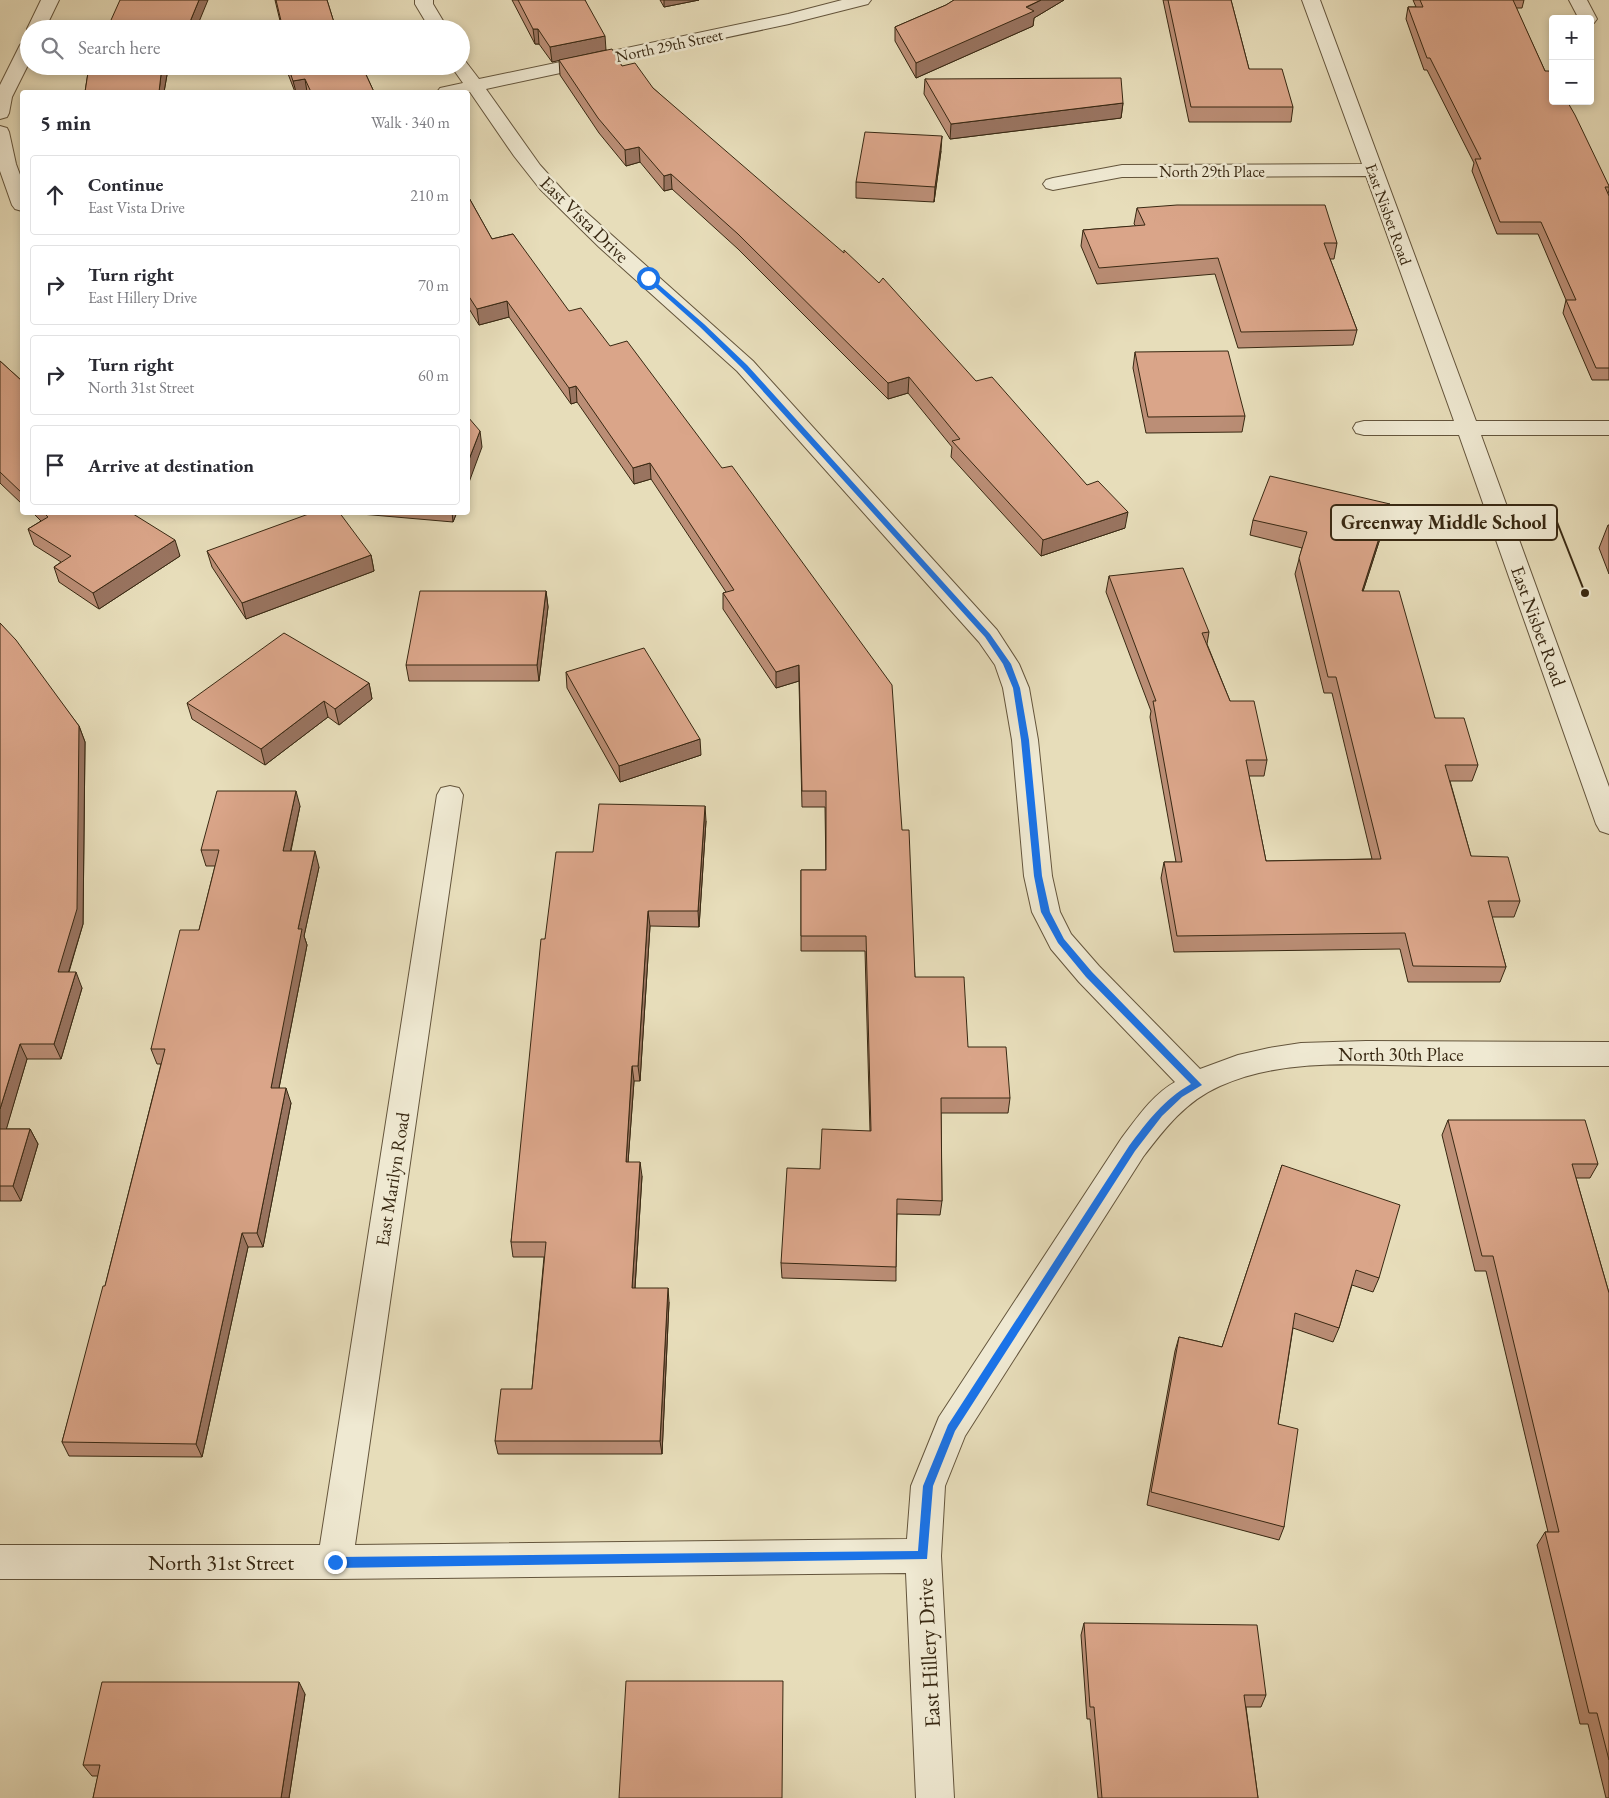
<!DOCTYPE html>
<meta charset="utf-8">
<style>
:root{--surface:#fff;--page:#f7f7f7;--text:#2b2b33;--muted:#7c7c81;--line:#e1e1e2}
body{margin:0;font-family:"EB Garamond",serif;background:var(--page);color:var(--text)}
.controls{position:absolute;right:15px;top:15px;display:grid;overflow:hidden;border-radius:5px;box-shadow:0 2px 8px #0003}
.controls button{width:45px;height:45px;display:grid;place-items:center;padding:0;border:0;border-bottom:1px solid var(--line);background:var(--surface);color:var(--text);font:25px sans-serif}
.stop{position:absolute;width:15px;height:15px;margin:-11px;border:4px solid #1a73e8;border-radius:50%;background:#fff}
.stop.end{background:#1a73e8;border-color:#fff;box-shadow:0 1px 5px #0008}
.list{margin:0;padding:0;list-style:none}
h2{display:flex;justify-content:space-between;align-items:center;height:65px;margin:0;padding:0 20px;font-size:21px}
h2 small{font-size:16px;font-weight:400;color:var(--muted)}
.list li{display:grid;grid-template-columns:32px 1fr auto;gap:15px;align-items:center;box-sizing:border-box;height:80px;margin:0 10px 10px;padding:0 10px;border:1px solid var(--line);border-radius:5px}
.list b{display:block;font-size:19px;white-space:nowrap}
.list p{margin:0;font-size:16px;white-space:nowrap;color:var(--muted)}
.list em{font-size:16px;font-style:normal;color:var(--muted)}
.icon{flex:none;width:28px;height:28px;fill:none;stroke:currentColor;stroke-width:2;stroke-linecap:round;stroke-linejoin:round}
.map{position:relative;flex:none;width:1609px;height:1798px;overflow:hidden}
.search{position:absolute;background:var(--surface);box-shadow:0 2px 8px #0003;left:20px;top:20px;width:450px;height:55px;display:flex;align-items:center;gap:12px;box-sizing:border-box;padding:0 18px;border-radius:28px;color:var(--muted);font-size:19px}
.panel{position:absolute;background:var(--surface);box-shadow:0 2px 8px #0003;left:20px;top:90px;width:450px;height:425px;border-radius:5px}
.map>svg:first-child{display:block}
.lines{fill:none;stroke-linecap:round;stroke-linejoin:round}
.minor-casing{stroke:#64553c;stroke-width:2}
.minor{fill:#efe9d2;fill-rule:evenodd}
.wall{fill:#bb8e76;stroke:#382812}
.shaded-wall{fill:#997460;stroke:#382812}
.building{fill:#daa589;stroke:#382812}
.route{fill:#1a73e8}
.labels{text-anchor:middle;stroke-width:5;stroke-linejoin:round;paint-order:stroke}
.far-street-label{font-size:16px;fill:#382812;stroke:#efe9d2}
.street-label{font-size:19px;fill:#382812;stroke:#efe9d2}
.near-street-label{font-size:22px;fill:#382812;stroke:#efe9d2}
.leader{fill:none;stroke:#382812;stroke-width:2}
.callout-dot{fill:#382812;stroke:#efe9d2;stroke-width:2}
.callout{fill:#efe9d2;stroke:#382812;stroke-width:2}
.callout-label{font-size:20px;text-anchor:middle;font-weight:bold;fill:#382812}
</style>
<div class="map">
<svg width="1609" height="1798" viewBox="0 0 1609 1798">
<rect width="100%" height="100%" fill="#e7ddba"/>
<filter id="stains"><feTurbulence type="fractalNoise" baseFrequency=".004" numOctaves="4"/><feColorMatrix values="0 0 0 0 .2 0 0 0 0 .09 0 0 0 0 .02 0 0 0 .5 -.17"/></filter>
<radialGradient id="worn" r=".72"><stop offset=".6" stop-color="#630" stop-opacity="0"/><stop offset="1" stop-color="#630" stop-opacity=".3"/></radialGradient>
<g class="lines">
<defs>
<g id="minor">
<path d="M41 0H59L45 29H29V31L27 29Z"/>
<path d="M415 0H433V4L448 29H430L415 4Z"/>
<path d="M842 0H871L868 4 789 24 486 89 540 165 568 196 753 361 997 630 1019 664 1029 688 1038 740 1052 876 1060 912 1071 934 1099 966 1200 1069 1238 1055 1269 1048 1301 1043 1366 1041 1609 1042V1066C1549 1066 1490 1066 1430 1066 1361 1065 1285 1057 1220 1086 1186 1101 1165 1128 1143 1157L965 1436 945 1486 941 1556 954 1798H916L906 1573 335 1579H0V1545H320L437 795 441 788 450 786 459 788 463 795 355 1545 907 1539 911 1486 939 1417 1121 1139C1137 1118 1152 1095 1175 1082L1079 982 1051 949 1032 912 1024 876 1012 740 1003 688 995 665 979 642 737 371 599 247 540 189 514 156 470 92H437L440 88 463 83 451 66H461V61L466 62 479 79 788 14Z"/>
<path d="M1302 0H1320L1476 421H1609V435H1481L1609 787V834L1600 831 1596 824 1459 435H1364L1356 433 1353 428 1356 423 1364 421H1454L1366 176 1122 177 1053 190 1046 188 1043 184 1046 180 1053 178 1122 165 1362 164Z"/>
<path d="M1569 0H1587L1597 19 1594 23 1590 24V19H1579Z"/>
<path d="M29 40V63L12 97 9 113 7 117 0 119V85L20 45 23 41Z"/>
<path d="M0 126 7 128 9 132 16 164 22 180V211L15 209 12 205 0 171Z"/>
</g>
</defs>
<!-- minor casing -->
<use href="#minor" class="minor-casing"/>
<!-- minor -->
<use href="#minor" class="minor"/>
</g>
<!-- wall -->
<g class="wall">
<path d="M275 0H327L336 29H282Z"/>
<path d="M512 0H585L606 50 622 66 653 88 976 381 1087 485 1125 528 1041 556 951 457 952 447 908 393 888 399 738 249 672 189 664 191 640 162 626 166 599 133 560 75 559 60 552 62 539 44H535Z"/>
<path d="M660 0H699L664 7Z"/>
<path d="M954 0H1064L1034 18 1033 26 916 78 895 41V27L946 5Z"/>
<path d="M1163 0H1231L1249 69 1293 107 1291 122H1189Z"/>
<path d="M1413 0H1524L1522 8H1516L1545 71 1609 186V190L1608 194 1609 196V380H1592L1563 313 1566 300 1538 234H1497L1472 171 1474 163 1427 70H1424L1406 19 1408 7H1416Z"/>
<path d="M89 66H181L180 69H168L164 92H85Z"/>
<path d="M285 66H362L374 92H295Z"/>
<path d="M925 79 1123 103 1121 118 950 139 924 94Z"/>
<path d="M941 151 934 202 856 198V182Z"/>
<path d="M468 196 492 239 513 234 902 830 915 977 968 1047 1010 1098 1008 1113H941L942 1201 940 1215 897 1214 896 1267V1281L782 1278 781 1263 820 1169 870 1131 865 951H801V870H826L825 807H802L799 681 776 688 723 609V593L726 592 651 479 634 484 577 402 571 404 509 317 479 325 468 307Z"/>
<path d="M1137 208 1337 243 1334 259H1330L1357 330 1353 345 1238 348 1215 274 1097 284 1081 246 1083 230 1136 226 1134 224Z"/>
<path d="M1135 352 1245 416 1242 432 1146 433 1133 368Z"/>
<path d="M0 361 22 381V504L0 483Z"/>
<path d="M1390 504 1386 520 1363 591 1435 718 1478 765 1472 781H1450L1471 856 1520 901 1514 917H1492L1506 967 1500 982H1408L1400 949 1174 952 1161 878 1164 862H1176L1150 717 1151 711 1106 592 1109 576 1209 632 1207 644 1230 701 1267 760 1264 776H1249L1266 861 1372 859 1332 693H1324L1295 574 1302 548 1250 535 1253 520Z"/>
<path d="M32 512H130L180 556 99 609 59 582 54 567 61 562 34 545 28 529 41 521Z"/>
<path d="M361 512H457L453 522 361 514Z"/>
<path d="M1608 525H1609V574L1599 548Z"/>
<path d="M207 551 371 555 374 571 246 619 212 567Z"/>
<path d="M546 591 548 607 539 681H409L406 665Z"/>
<path d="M0 623 79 726 85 742 83 924 69 972 82 988 61 1059H27L6 1129H30L38 1144 21 1201H0Z"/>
<path d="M566 672 701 755 620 782 567 688Z"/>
<path d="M369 683 372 699 339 725 328 717 265 765 192 719 187 703Z"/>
<path d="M300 806 291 851 319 867 304 936 307 945 279 1088 291 1103 263 1247H248L202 1457 69 1456 62 1442 105 1286 161 1064H157L151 1049 199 930 215 866H206L201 850Z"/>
<path d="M706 821 699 927 650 926 640 1081H634L628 1162 642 1176 635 1288 669 1302 662 1454H498L495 1441 532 1389 544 1257H513L511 1242 545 939 593 852Z"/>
<path d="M1448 1120 1598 1164 1590 1178H1576L1609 1293V1798H1606L1588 1724H1580L1537 1545 1545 1532H1548L1486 1271H1475L1442 1135Z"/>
<path d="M1282 1165 1379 1278 1373 1292 1352 1285 1339 1328 1333 1342 1293 1328 1278 1424 1284 1527 1279 1540 1147 1505 1175 1351 1179 1337 1222 1347Z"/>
<path d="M1084 1623 1266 1695 1261 1707H1246L1258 1798H1098L1090 1719H1087L1081 1635Z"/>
<path d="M305 1694 289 1798H93L98 1776H92L83 1765Z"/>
</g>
<!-- shaded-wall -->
<g class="shaded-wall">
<path d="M199 0H208L196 29H187Z"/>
<path d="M664 0H699L664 7Z"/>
<path d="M1041 0H1064L1034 18 1033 26 916 78V63Z"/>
<path d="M533 29H538L539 44H535Z"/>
<path d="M605 36 606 50 552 62 550 47Z"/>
<path d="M162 66H167L168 69 164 92H159Z"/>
<path d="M305 79 307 92H296L293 81Z"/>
<path d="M1123 103 1121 118 950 139 951 124Z"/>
<path d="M942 136 941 151 934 202 935 187Z"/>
<path d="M639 147 640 162 626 166 625 150Z"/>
<path d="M671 174 672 189 664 191V176Z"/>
<path d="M507 301 509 317 479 325 477 309Z"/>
<path d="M909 377 908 393 888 399V383Z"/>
<path d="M576 386 577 402 571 404 569 388Z"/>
<path d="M480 431 482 447 468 485V462Z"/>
<path d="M650 463 651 479 634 484 633 468Z"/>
<path d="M1390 504 1386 520 1358 607 1362 591Z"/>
<path d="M452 512H457L453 522Z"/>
<path d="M1128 512 1125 528 1041 556 1043 540Z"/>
<path d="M175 540 180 556 99 609 93 593Z"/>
<path d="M371 555 374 571 246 619 242 603Z"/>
<path d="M546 591 548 607 539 681 537 665Z"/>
<path d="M799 665V681L776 688V672Z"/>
<path d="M369 683 372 699 339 725 335 709Z"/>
<path d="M324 701 328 717 265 765 261 749Z"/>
<path d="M79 726 85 742 83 924 64 987 58 972Z"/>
<path d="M700 739 701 755 620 782 619 766Z"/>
<path d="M296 791 300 806 287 867 283 851Z"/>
<path d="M705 806 706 821 699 927 698 911Z"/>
<path d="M315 851 319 867 304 936 307 945 276 1103 271 1088 298 929Z"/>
<path d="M648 911 650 926 640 1081 638 1066Z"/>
<path d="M76 972 82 988 61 1059 54 1044Z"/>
<path d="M20 1044 27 1059 2 1144 0 1141V1109Z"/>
<path d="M632 1066 634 1081 627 1176 626 1162Z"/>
<path d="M286 1088 291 1103 263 1247 257 1233Z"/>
<path d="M30 1129 38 1144 21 1201 13 1186Z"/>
<path d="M640 1162 642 1176 634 1302 632 1288Z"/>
<path d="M242 1233 248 1247 202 1457 196 1444Z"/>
<path d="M668 1288 669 1302 662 1454 660 1441Z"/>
<path d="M299 1682 305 1694 289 1798H281Z"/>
</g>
<!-- building -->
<g class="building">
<path d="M120 0H199L187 29H107Z"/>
<path d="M276 0H327L336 29H283Z"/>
<path d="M518 0H585L605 36 550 47 538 29H533Z"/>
<path d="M954 0H1041L1026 7 1034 11 916 63 895 27 946 5Z"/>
<path d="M1168 0H1231L1249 69H1282L1293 107H1191Z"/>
<path d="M1420 0H1513L1545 71H1549L1553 77V101H1567L1575 115 1609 186V187H1605L1609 196V368H1596L1566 300H1576L1541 222H1500L1475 159H1481L1430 58H1427L1408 7H1423Z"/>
<path d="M612 49 622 66 635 63 653 88 844 253V250L879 283 883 278 976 381 992 377 1087 485 1098 481 1128 512 1043 540 952 441 960 439 909 377 888 383 738 234 671 174 664 176 639 147 625 150 598 118 559 60Z"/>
<path d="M89 66H162L159 92H85Z"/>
<path d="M288 66H362L374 92H311L305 79 293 81Z"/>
<path d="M1121 78 1123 103 951 124 925 79Z"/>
<path d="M865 132 942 136 935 187 856 182Z"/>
<path d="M468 196 492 239 513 234 569 311 581 308 610 346 627 341 722 468 732 466 892 685 902 830H909L915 977H964L968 1047H1006L1010 1098H941L942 1201 897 1199 896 1267 781 1263 787 1168 820 1169 822 1129 871 1131 866 936H801V870H826V791H802L799 665 776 672 723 593 734 590 650 463 633 468 576 386 569 388 507 301 477 309 468 295Z"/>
<path d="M1177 205H1325L1337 243H1324L1357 330 1241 332 1218 258 1099 268 1083 230 1145 225 1137 208Z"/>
<path d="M1228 351 1245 416 1148 417 1135 352Z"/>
<path d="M0 361 22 381V493L0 472Z"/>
<path d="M468 417 480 431 468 462Z"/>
<path d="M1270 476 1390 504 1362 591H1399L1435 718H1464L1478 765H1445L1471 856 1508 857 1520 901H1488L1506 967 1413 966 1405 933 1177 936 1164 862H1182L1153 701H1156L1109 576 1183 568 1209 632 1202 633 1230 701H1254L1267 760H1246L1266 861 1381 859 1336 677H1328L1299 558 1307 532 1253 520Z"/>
<path d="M43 512H130L175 540 93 593 54 567 71 556 28 529 48 517Z"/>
<path d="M314 512H339L371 555 242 603 207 551Z"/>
<path d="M420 591H546L537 665H406Z"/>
<path d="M0 623 16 640 79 726 77 909 58 972H76L54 1044H20L0 1109Z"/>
<path d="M284 633 369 683 335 709 324 701 261 749 187 703Z"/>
<path d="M644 648 700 739 619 766 566 672Z"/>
<path d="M217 791H296L283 851H315L298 929H302L271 1088H286L257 1233H242L196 1444 62 1442 103 1286H105L165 1049H151L180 930H199L219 850H201Z"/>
<path d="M599 804 705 806 698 911H648L638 1066H632L626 1162H640L632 1288H668L660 1441H495L501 1389H532L546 1242H511L541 939H545L556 852H593Z"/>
<path d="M1448 1120H1585L1598 1164H1572L1609 1293V1760L1597 1713H1589L1545 1532H1559L1493 1256H1482Z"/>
<path d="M0 1129H30L13 1186H0Z"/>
<path d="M1282 1165 1400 1205 1379 1278 1356 1270 1339 1328 1295 1313 1278 1424 1298 1429 1284 1527 1151 1492 1179 1337 1222 1347Z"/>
<path d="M1084 1623 1257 1625 1266 1695H1244L1258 1798H1102L1094 1707H1090Z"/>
<path d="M626 1681H783L782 1798H619Z"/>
<path d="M102 1682H299L281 1798H93L100 1765H83Z"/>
</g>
<!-- route -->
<path class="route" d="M646 277H650L704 324 747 365 990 634 1011 664 1020 688 1029 740 1042 876 1050 912 1064 939 1092 972 1202 1085 1182 1097 1162 1116 1135 1151 955 1431 933 1486 927 1559 335 1568 330 1562 335 1557 918 1551 923 1486 948 1425 1129 1146C1147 1122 1164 1099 1191 1084L1086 977 1058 943 1041 912 1034 876 1021 740 1013 688 1003 664 985 637 742 368 700 327 646 279Z"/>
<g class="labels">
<!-- far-street labels -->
<g class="far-street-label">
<text transform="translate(669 45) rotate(-12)" y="6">North 29th Street</text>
<text x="1212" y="177">North 29th Place</text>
<text transform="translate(1389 214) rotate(70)" y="6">East Nisbet Road</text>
</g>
<!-- street labels -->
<g class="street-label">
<text transform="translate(585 219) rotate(44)" y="7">East Vista Drive</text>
<text transform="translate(1539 626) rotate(70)" y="7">East Nisbet Road</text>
<text x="1401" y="1061">North 30th Place</text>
<text transform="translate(392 1179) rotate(-81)" y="7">East Marilyn Road</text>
</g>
<!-- near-street labels -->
<g class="near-street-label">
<text x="221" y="1570">North 31st Street</text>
<text transform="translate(928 1653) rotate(-93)" y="8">East Hillery Drive</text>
</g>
</g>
<!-- callouts -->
<path class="leader" d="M1585 593L1557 522"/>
<circle class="callout-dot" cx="1585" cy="593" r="5"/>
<rect class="callout" x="1331" y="505" width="226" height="35" rx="5"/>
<g class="callout-label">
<text x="1444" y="529">Greenway Middle School</text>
</g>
<rect width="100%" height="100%" filter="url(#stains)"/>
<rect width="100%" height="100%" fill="url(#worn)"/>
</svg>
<div class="controls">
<button>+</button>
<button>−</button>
</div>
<div class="stop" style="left:648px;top:278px"></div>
<div class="stop end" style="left:335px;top:1562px"></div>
<div class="search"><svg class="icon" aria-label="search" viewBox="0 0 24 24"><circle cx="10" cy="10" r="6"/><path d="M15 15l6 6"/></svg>Search here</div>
<section class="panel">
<h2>5 min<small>Walk · 340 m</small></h2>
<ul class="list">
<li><svg class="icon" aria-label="ahead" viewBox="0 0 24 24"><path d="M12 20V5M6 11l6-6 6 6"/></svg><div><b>Continue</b><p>East Vista Drive</p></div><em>210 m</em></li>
<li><svg class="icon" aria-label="right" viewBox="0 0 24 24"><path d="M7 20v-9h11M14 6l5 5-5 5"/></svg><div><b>Turn right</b><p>East Hillery Drive</p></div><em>70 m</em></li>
<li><svg class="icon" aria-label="right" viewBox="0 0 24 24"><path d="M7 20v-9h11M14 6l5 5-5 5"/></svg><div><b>Turn right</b><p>North 31st Street</p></div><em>60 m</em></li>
<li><svg class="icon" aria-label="arrive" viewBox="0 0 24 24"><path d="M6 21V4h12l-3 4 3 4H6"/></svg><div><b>Arrive at destination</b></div></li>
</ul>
</section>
</div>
